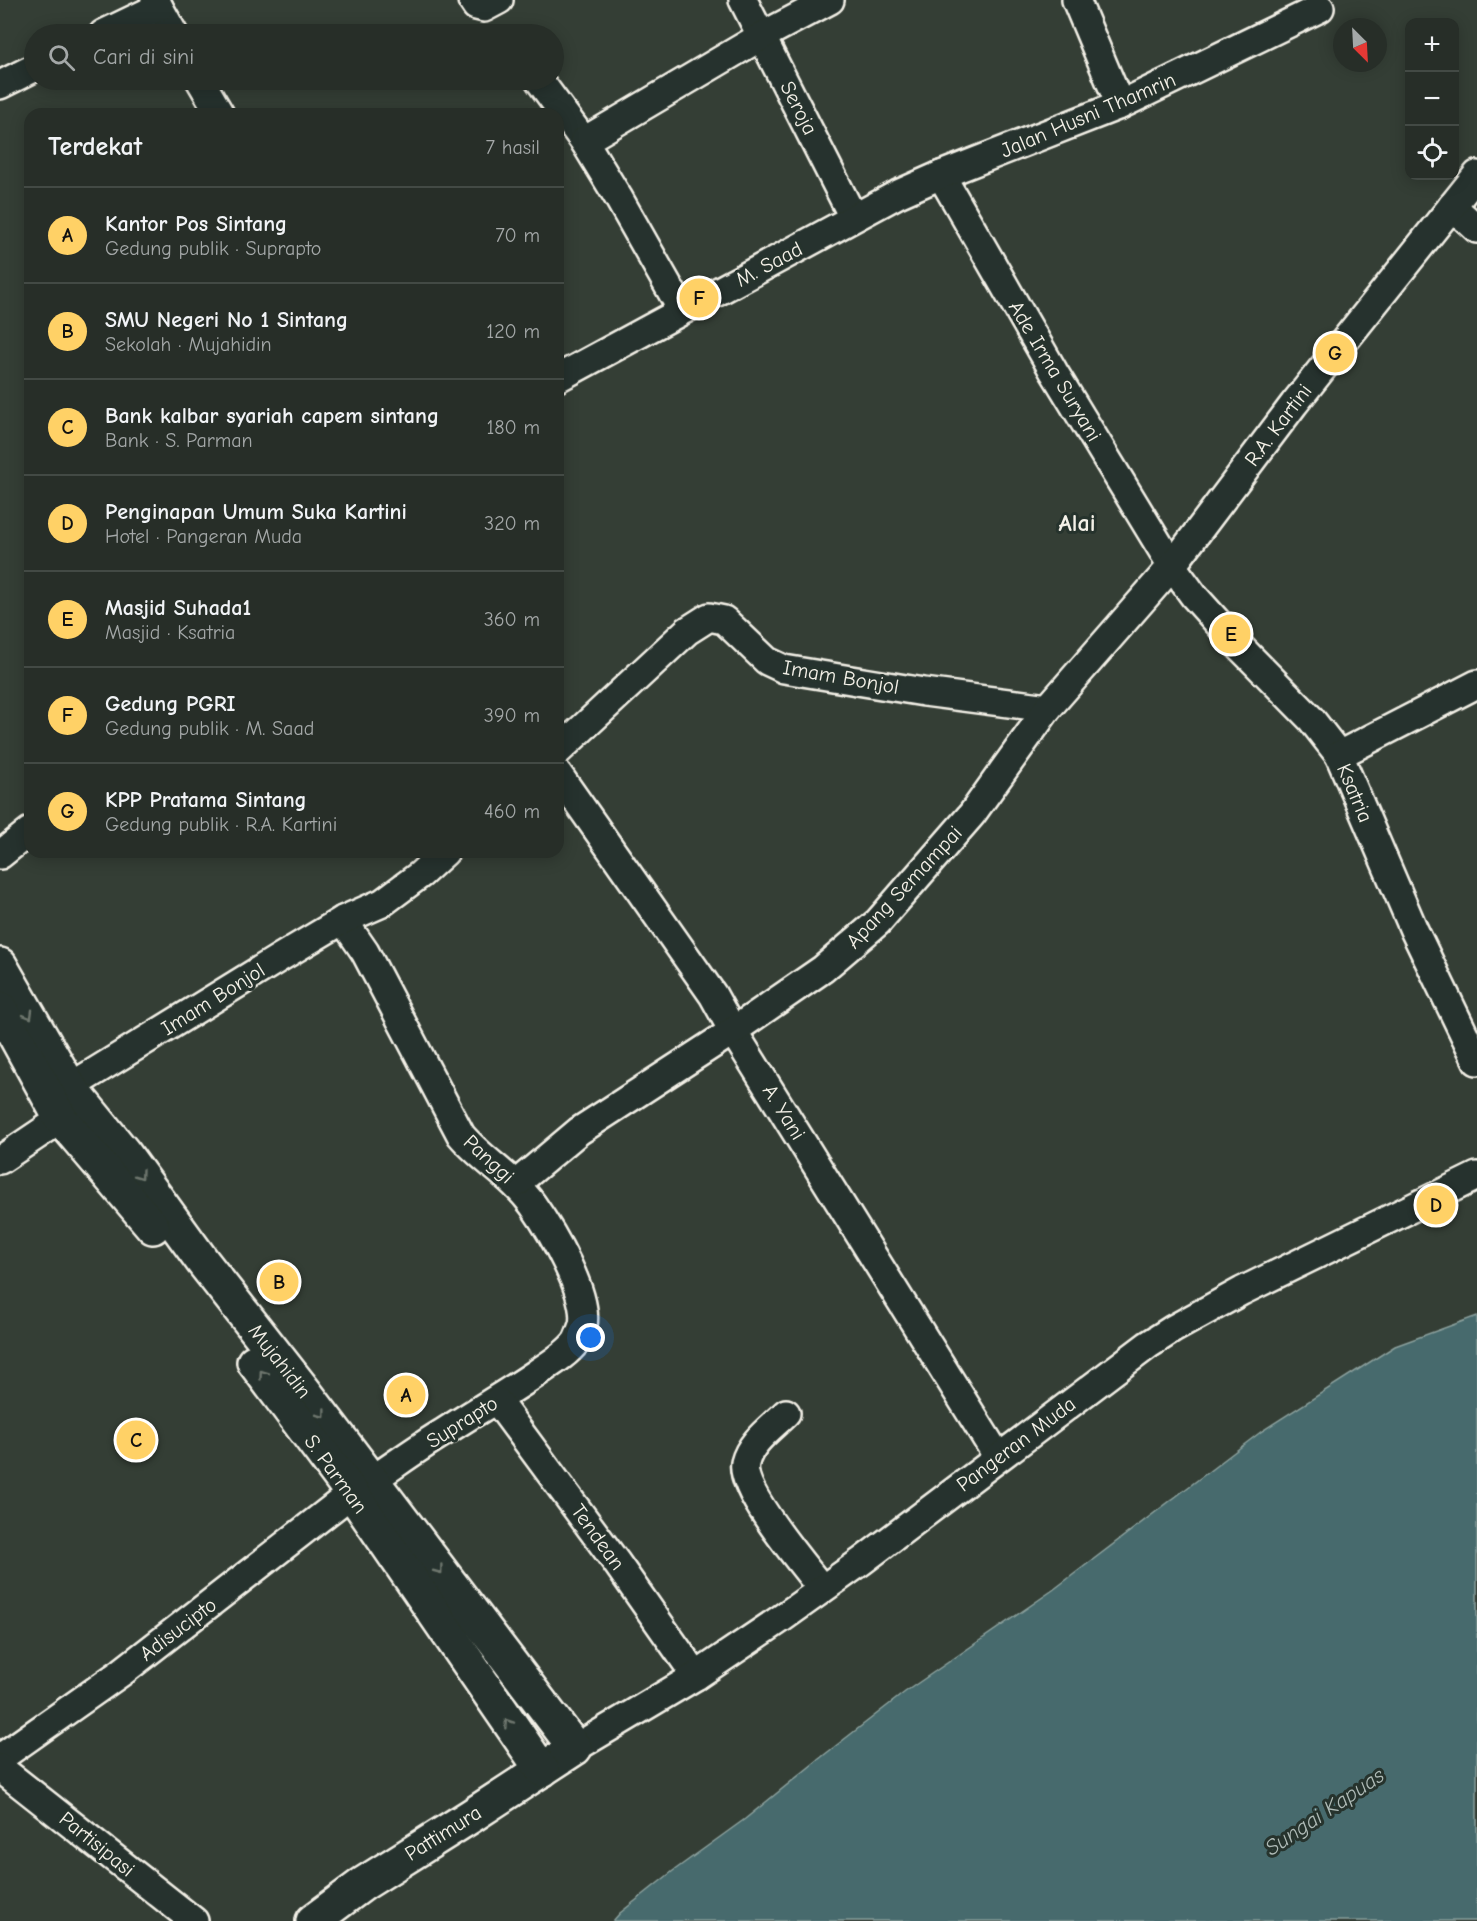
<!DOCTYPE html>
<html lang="id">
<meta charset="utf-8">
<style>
:root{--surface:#272e28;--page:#2f3630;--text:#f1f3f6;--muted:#a4a8a8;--line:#434a45;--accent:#ffd166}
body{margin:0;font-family:"Comic Neue",sans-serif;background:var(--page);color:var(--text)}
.controls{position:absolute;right:18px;top:18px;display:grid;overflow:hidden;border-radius:12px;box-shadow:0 3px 15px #0003}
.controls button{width:54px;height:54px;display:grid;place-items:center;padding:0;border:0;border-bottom:2px solid var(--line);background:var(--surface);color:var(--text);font:30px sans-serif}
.compass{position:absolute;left:1333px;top:18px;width:54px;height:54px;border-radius:50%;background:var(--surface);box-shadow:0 3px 15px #0003;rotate:156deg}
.you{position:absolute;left:591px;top:1338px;width:21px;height:21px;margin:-15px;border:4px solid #fff;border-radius:50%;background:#1a73e8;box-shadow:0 0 0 9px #1a73e833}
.badge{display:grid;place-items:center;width:39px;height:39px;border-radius:50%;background:var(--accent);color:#111;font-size:20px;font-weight:700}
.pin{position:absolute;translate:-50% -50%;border:3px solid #fff;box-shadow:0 2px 6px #0006}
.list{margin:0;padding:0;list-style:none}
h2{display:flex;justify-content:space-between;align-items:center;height:78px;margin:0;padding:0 24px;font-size:26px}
h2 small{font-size:20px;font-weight:400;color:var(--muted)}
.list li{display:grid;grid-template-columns:39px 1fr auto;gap:18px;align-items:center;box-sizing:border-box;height:96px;padding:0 24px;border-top:2px solid var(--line)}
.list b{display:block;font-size:22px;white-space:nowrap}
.list p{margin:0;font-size:20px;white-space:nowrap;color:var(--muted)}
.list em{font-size:20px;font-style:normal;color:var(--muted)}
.icon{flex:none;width:33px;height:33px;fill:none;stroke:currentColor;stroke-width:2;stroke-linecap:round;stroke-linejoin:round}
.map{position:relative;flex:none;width:1477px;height:1921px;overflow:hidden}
.search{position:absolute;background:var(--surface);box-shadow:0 3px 15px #0003;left:24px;top:24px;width:540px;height:66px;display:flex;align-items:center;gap:15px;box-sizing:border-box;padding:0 21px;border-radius:33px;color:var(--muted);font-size:22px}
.panel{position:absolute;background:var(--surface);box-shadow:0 3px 15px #0003;left:24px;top:108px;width:540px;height:750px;border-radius:18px}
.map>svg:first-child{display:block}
.water{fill:#476b6d;stroke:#8ca19e;stroke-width:1.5}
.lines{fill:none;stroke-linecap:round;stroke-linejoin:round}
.minor-casing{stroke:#f4f1e8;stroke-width:32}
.major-casing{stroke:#f4f1e8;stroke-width:38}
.minor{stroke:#26332d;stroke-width:27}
.major{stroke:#26332d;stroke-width:33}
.oneway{stroke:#6e766e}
.labels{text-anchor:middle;stroke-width:6;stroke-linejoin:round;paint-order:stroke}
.street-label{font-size:21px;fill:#f4f1e8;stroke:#26332d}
.water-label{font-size:22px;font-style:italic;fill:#afbbb7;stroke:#26332d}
.quarter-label{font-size:24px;font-weight:bold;fill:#f4f1e8;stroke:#26332d}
</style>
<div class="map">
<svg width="1477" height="1921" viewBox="0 0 1477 1921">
<rect width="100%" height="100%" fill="#343e35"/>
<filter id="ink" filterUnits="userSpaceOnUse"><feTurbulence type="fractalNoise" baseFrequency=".0167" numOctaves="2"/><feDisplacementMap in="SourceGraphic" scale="12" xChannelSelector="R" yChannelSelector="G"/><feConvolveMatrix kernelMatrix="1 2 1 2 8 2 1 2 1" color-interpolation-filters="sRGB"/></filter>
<g filter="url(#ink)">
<!-- water -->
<path class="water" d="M1477 1316V1921H613L620 1913 673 1871 745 1819 824 1755 905 1692 1053 1590 1262 1431 1395 1346Z"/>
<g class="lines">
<defs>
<g id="minor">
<path d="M155 0 174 34"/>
<path d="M472 0 476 6 484 8 499 0"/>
<path d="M743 0 853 217"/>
<path d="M1076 0 1120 105"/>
<path d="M103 34 159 7"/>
<path d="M200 80 220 114"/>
<path d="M539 80 584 141"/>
<path d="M0 85 34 68"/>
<path d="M941 175 1054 372 1172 566 1194 596 1239 646 1311 719 1339 755 1414 930 1477 1061"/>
<path d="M1452 206 1477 229"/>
<path d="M682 310 618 197 584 141 762 36 830 0"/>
<path d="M558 378 898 194 941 175 1120 105 1320 8"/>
<path d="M558 751 687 631 709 617 724 620 767 661 784 669 924 692 1048 708"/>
<path d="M1339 755 1477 684"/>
<path d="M558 774 713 995 733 1031 998 1457"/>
<path d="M0 855 30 831"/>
<path d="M343 920 365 952 461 1135C483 1161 513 1177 533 1205 551 1231 589 1294 583 1325 581 1330 579 1337 576 1342 566 1355 550 1364 537 1373 506 1394 475 1412 444 1432 419 1447 396 1464 372 1480"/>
<path d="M0 1160 61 1119 70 1087 281 957 343 920 382 903 421 874 445 852"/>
<path d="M516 1184 579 1131 733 1031 823 969 878 922 972 814 1048 708 1172 566 1294 404 1477 175"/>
<path d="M497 1401 616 1562 696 1676"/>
<path d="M786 1413C771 1428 750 1442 745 1463 739 1490 804 1566 822 1589"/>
<path d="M575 1748 696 1676 782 1618 862 1561 1148 1345 1173 1329 1242 1291 1477 1176"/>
<path d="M0 1758 122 1672 352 1493"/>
<path d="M0 1768 194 1921"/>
</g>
<g id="major">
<path d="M0 965 70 1087 124 1153 203 1262 305 1392 575 1748 471 1816 363 1884 313 1921"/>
<path d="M0 1008 61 1119 153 1227"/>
<path d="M254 1362 352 1493 542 1770"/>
</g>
</defs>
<!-- minor casing -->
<use href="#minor" class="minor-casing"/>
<!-- major casing -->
<use href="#major" class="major-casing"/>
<!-- minor -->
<use href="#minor" class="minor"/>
<!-- major -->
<use href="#major" class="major"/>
</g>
<!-- one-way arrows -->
<defs><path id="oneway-chevron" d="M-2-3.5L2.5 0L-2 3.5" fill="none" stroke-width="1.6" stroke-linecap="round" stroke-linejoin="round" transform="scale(1.5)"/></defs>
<g class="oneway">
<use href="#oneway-chevron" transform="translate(29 1015) rotate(60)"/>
<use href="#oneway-chevron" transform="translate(140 1175) rotate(54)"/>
<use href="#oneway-chevron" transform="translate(263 1374) rotate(-126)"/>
<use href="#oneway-chevron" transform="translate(322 1414) rotate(53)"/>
<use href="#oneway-chevron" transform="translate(439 1570) rotate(53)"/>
<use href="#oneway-chevron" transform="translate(508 1723) rotate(-124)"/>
</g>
</g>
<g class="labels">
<!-- street labels -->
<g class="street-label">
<text transform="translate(799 108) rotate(63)" y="7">Seroja</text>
<text transform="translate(1088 115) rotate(-23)" y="7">Jalan Husni Thamrin</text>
<text transform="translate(769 264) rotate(-28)" y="7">M. Saad</text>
<text transform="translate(1055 371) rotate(59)" y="7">Ade Irma Suryani</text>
<text transform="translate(1278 425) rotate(-53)" y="7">R.A. Kartini</text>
<text transform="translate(841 677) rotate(10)" y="7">Imam Bonjol</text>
<text transform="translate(1355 793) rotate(67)" y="7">Ksatria</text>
<text transform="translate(904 887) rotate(-47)" y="7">Apang Semampai</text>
<text transform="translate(213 999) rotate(-32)" y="7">Imam Bonjol</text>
<text transform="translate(784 1112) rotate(58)" y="7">A. Yani</text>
<text transform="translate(489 1159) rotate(43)" y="7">Panggi</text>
<text transform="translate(280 1361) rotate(52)" y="7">Mujahidin</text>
<text transform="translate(462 1422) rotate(-32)" y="7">Suprapto</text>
<text transform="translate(1016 1444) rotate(-37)" y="7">Pangeran Muda</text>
<text transform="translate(336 1474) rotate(54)" y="7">S. Parman</text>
<text transform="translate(598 1537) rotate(54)" y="7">Tendean</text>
<text transform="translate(178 1629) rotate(-37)" y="7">Adisucipto</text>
<text transform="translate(443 1833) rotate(-32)" y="7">Pattimura</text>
<text transform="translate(97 1844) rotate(39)" y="7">Partisipasi</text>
</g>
<!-- water labels -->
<g class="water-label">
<text transform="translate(1324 1811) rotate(-34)" y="8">Sungai Kapuas</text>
</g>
<!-- quarter labels -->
<g class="quarter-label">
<text x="1077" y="531">Alai</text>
</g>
</g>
</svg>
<div class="controls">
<button>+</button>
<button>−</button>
<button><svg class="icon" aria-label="locate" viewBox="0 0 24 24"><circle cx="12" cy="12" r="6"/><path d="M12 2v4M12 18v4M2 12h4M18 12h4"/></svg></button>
</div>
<svg class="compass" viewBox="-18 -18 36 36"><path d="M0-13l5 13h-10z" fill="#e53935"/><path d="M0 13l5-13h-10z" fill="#a4a8a8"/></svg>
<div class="you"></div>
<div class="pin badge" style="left:406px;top:1395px">A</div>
<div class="pin badge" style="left:279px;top:1282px">B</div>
<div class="pin badge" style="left:136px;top:1440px">C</div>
<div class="pin badge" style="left:1436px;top:1205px">D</div>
<div class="pin badge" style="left:1231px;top:634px">E</div>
<div class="pin badge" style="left:699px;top:298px">F</div>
<div class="pin badge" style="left:1335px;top:353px">G</div>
<div class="search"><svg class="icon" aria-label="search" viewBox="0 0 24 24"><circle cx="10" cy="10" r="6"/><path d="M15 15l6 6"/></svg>Cari di sini</div>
<section class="panel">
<h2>Terdekat<small>7 hasil</small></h2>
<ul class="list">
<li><span class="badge">A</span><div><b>Kantor Pos Sintang</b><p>Gedung publik · Suprapto</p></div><em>70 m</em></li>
<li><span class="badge">B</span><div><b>SMU Negeri No 1 Sintang</b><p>Sekolah · Mujahidin</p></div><em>120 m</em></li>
<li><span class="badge">C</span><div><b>Bank kalbar syariah capem sintang</b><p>Bank · S. Parman</p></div><em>180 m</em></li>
<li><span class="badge">D</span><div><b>Penginapan Umum Suka Kartini</b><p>Hotel · Pangeran Muda</p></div><em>320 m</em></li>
<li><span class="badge">E</span><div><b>Masjid Suhada1</b><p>Masjid · Ksatria</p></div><em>360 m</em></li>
<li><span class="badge">F</span><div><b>Gedung PGRI</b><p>Gedung publik · M. Saad</p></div><em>390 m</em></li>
<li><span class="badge">G</span><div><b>KPP Pratama Sintang</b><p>Gedung publik · R.A. Kartini</p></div><em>460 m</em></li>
</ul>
</section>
</div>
